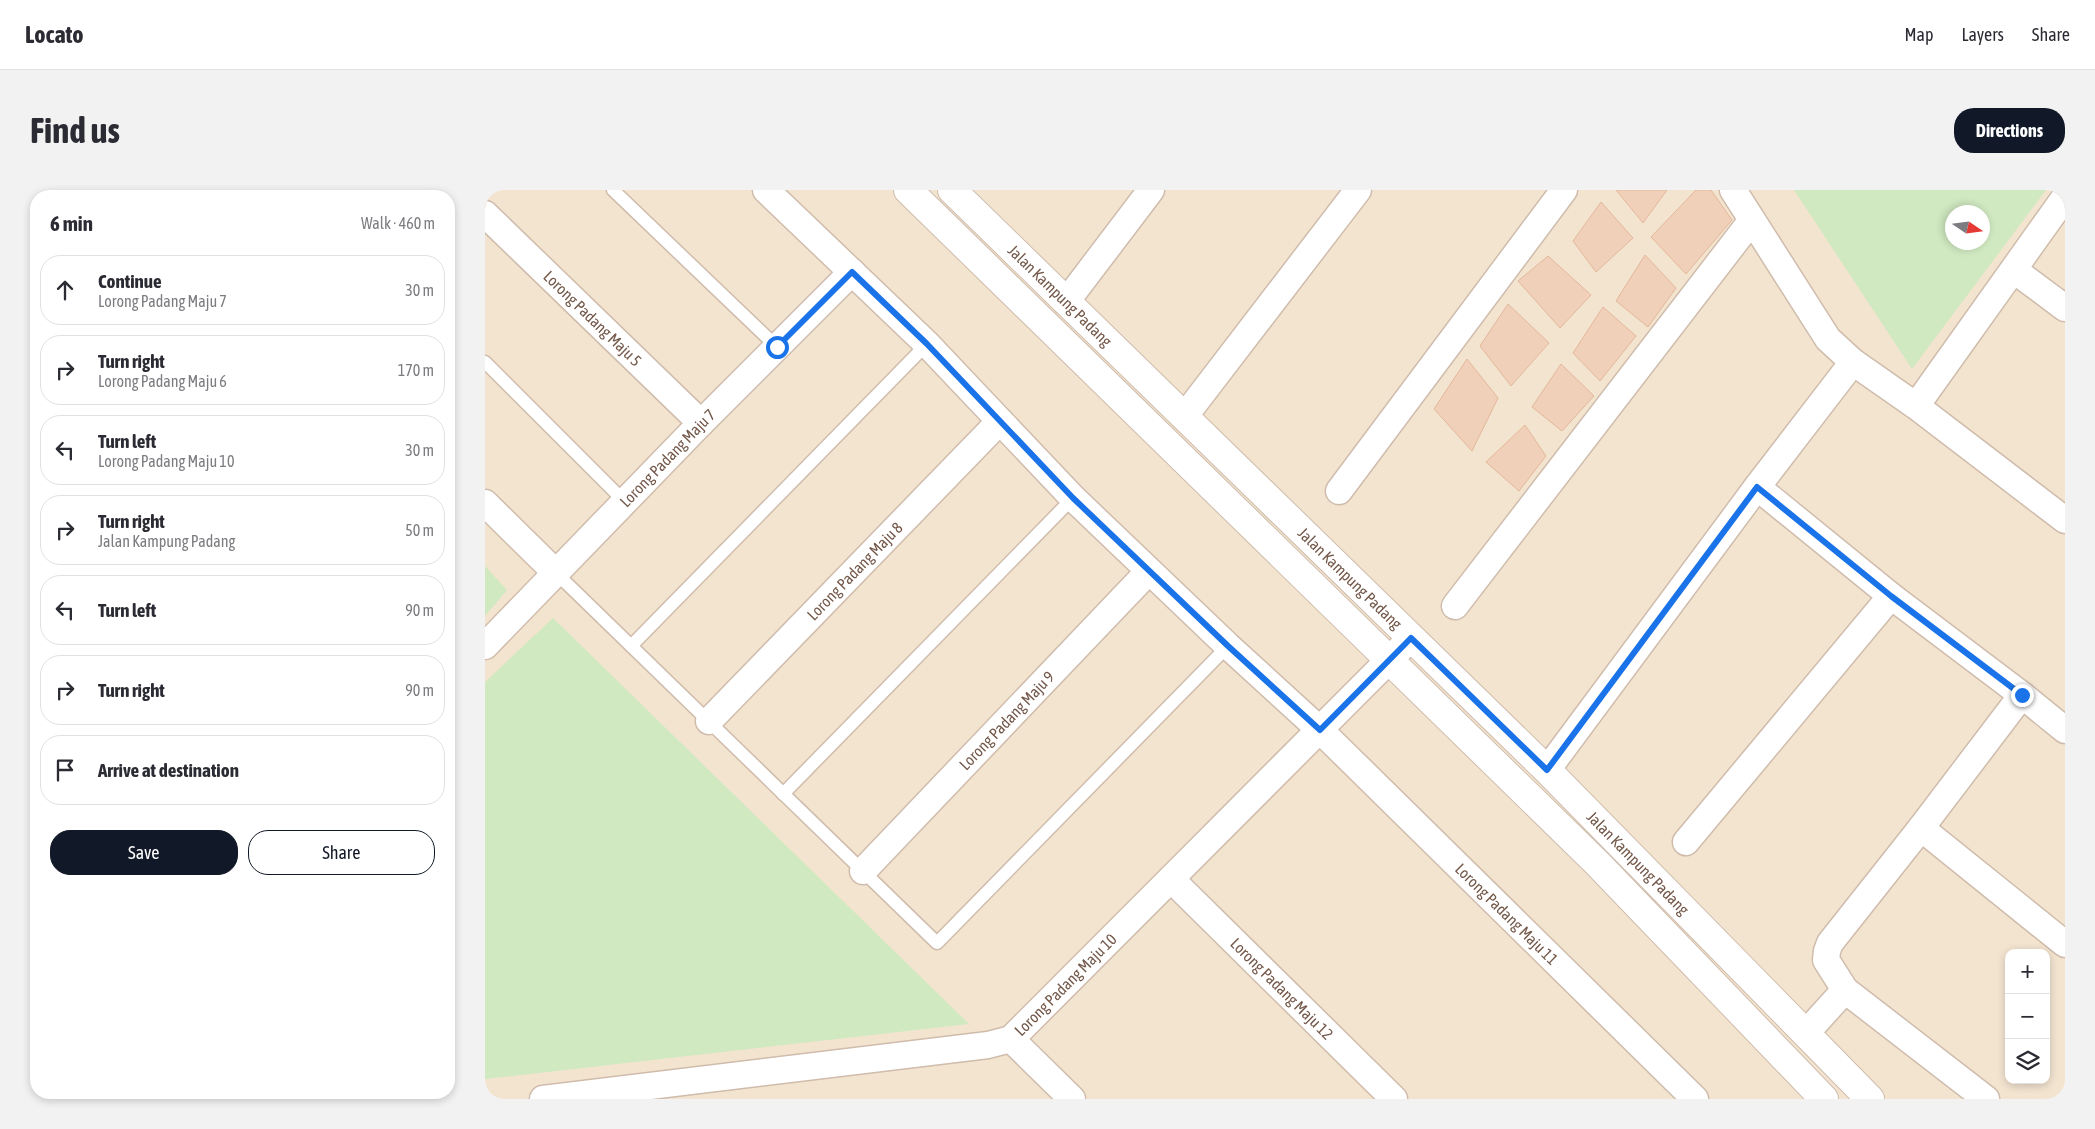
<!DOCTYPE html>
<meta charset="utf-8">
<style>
:root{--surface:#fff;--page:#f2f2f3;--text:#2b2b33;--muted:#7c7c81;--line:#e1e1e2;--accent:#111827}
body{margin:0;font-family:"Asap Condensed",sans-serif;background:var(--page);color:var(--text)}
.controls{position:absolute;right:15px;bottom:15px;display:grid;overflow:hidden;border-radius:10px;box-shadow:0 2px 8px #0003}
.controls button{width:45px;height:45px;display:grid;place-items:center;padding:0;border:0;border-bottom:1px solid var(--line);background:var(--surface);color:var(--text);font:25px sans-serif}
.compass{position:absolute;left:1460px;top:15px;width:45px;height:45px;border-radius:50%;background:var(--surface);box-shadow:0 2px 8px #0003;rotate:103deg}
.stop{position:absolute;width:15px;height:15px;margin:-11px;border:4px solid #1a73e8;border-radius:50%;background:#fff}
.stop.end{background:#1a73e8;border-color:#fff;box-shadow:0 1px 5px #0008}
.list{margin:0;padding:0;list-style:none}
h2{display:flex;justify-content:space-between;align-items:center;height:65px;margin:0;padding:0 20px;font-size:21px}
h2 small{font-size:16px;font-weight:400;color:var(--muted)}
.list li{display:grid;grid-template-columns:32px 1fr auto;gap:15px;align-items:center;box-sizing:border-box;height:70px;margin:0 10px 10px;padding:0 10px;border:1px solid var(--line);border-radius:20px}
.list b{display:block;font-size:19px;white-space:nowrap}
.list p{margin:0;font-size:16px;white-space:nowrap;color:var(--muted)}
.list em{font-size:16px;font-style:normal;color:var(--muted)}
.actions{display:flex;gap:10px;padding:15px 20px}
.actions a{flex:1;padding:11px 0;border:1px solid var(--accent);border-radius:20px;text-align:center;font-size:18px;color:var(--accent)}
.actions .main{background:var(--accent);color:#fff}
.icon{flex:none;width:28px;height:28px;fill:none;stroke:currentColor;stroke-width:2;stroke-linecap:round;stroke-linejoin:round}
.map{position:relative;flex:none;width:1580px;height:909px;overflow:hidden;border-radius:20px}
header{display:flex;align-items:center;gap:30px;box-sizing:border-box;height:70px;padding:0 25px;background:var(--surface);border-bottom:1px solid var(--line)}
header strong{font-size:24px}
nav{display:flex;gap:28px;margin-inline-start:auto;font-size:18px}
.intro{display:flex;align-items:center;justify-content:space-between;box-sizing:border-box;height:120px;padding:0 30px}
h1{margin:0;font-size:35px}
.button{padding:12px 22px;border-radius:20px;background:var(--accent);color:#fff;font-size:18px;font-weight:700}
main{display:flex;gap:30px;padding:0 30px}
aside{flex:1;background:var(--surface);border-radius:20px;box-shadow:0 2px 8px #0003}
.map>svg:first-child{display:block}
.residential{fill:#f3e4d0;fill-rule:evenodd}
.green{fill:#d0e9c1;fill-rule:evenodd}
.building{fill:#f1d0ba;stroke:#e3b79a}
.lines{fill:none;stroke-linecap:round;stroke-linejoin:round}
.service-casing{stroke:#cfbcac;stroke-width:15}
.minor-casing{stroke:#cfbcac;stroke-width:29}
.tertiary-casing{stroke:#cfbcac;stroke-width:30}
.service{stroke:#fff;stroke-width:12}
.minor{stroke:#fff;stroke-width:26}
.tertiary{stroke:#fff;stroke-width:28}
.route{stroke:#1a73e8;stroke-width:6}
.labels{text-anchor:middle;stroke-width:5;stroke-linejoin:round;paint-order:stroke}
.street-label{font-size:16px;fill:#735849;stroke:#fff6e8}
</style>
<header>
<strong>Locato</strong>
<nav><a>Map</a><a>Layers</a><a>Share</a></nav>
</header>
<div class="intro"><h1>Find us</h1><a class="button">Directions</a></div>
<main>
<aside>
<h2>6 min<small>Walk · 460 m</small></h2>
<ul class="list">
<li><svg class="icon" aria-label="ahead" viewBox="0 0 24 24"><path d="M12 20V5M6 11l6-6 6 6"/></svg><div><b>Continue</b><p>Lorong Padang Maju 7</p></div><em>30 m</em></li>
<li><svg class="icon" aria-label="right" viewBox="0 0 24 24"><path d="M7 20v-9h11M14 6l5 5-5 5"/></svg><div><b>Turn right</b><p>Lorong Padang Maju 6</p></div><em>170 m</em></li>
<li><svg class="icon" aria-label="left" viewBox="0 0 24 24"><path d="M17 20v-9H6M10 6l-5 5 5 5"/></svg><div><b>Turn left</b><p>Lorong Padang Maju 10</p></div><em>30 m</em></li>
<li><svg class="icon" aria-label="right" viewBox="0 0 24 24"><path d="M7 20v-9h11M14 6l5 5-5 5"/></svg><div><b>Turn right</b><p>Jalan Kampung Padang</p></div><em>50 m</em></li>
<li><svg class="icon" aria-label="left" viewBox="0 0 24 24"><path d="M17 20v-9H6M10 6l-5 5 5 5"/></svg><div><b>Turn left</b></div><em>90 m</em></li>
<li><svg class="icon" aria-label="right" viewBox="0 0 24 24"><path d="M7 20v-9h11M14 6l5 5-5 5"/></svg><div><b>Turn right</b></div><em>90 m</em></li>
<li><svg class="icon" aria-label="arrive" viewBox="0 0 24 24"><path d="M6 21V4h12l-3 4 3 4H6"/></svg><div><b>Arrive at destination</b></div></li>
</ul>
<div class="actions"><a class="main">Save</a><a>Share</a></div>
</aside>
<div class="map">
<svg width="1580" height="909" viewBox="0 0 1580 909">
<rect width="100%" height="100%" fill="#fcf2e2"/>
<!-- residential -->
<path class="residential" d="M0 0H1580V909H0ZM1468 22H1498V52H1468ZM1524 763H1561V890H1524Z"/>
<!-- green -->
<g class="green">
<path d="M1309 0H1561L1427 179ZM1468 22H1498V52H1468Z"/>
<path d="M0 376 22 400 0 426Z"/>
<path d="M68 428 484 834 0 889V492Z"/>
</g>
<!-- building -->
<g class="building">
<path d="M1131 0H1182L1158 33Z"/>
<path d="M1211 0H1226L1247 30 1201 84 1166 47Z"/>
<path d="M1116 12 1148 48 1111 82 1088 51Z"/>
<path d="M1160 65 1191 98 1163 137 1131 111Z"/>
<path d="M1063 66 1106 105 1075 138 1033 91Z"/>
<path d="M1023 114 1064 153 1026 196 995 156Z"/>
<path d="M1118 117 1151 146 1115 191 1088 163Z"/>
<path d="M982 169 1013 208 987 261 949 219Z"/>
<path d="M1076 174 1109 206 1077 241 1047 217Z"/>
<path d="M1040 235 1061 266 1034 301 1001 272Z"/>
</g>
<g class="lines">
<defs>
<g id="service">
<path d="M128 0 292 157"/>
<path d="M0 172 139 311"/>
<path d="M70 382 452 753 743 456"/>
<path d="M146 456 442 154"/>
<path d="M298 604 588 308"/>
</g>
<g id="minor">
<path id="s1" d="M281 0 442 154 588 308 743 456 835 540 1210 909"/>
<path d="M1248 0 1343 149 1368 172 1431 216 1580 330"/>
<path id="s2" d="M0 24 216 233"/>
<path d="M1529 80 1580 118"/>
<path d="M581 112 666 0"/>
<path d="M1431 216 1580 7"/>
<path d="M699 227 873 0"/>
<path d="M1272 297 1406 406 1537 505 1580 540"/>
<path d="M854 301 1079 0"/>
<path d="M0 313 70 382"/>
<path d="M970 416 1267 30"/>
<path id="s3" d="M0 456 216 233 367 82"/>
<path id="s4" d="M224 531 515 231"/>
<path d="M1062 580 1272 297 1368 172"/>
<path d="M1436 638 1580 754"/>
<path d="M1201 652 1406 406"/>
<path id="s5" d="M378 681 664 381"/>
<path id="s6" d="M686 689 909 909"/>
<path d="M1321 843 1360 800"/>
<path d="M526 849 587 909"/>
<path id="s7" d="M58 909 503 855 526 849 926 448"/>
<path d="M1501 909 1360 800 1341 770 1342 761 1345 753 1436 638 1537 505"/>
</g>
<g id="tertiary">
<path d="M423 0 1112 673 1339 909"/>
<path id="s8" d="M467 0 1062 580 1385 909"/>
</g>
</defs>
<!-- service casing -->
<use href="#service" class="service-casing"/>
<!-- minor casing -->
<use href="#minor" class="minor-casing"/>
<!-- tertiary casing -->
<use href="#tertiary" class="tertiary-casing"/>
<!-- service -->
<use href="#service" class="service"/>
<!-- minor -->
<use href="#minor" class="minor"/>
<!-- tertiary -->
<use href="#tertiary" class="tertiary"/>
</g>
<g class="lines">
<!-- route -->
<path class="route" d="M292 157 367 82 442 154 588 308 743 456 835 540 926 448 1062 580 1272 297 1406 406 1537 505"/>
</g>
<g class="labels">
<!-- street labels -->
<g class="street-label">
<text dy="6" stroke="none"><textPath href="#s8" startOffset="151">Jalan Kampung Padang</textPath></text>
<text dy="6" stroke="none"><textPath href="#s2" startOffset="150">Lorong Padang Maju 5</textPath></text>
<text dy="6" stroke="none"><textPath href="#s3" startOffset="262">Lorong Padang Maju 7</textPath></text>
<text dy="6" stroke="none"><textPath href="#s4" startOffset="209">Lorong Padang Maju 8</textPath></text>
<text dy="6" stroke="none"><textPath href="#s8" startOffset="556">Jalan Kampung Padang</textPath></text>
<text dy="6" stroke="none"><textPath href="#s5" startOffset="208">Lorong Padang Maju 9</textPath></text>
<text dy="6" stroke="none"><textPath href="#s8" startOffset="961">Jalan Kampung Padang</textPath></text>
<text dy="6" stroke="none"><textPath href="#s1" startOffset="1036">Lorong Padang Maju 11</textPath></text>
<text dy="6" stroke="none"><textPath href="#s7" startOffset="549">Lorong Padang Maju 10</textPath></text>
<text dy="6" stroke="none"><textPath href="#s6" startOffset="156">Lorong Padang Maju 12</textPath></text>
</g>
</g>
</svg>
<div class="controls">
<button>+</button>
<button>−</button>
<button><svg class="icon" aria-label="layers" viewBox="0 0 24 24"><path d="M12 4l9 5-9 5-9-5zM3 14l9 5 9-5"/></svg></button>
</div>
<svg class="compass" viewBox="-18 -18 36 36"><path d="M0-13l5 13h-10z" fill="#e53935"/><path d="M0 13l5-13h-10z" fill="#7c7c81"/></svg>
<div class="stop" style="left:292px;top:157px"></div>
<div class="stop end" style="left:1537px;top:505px"></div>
</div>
</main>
